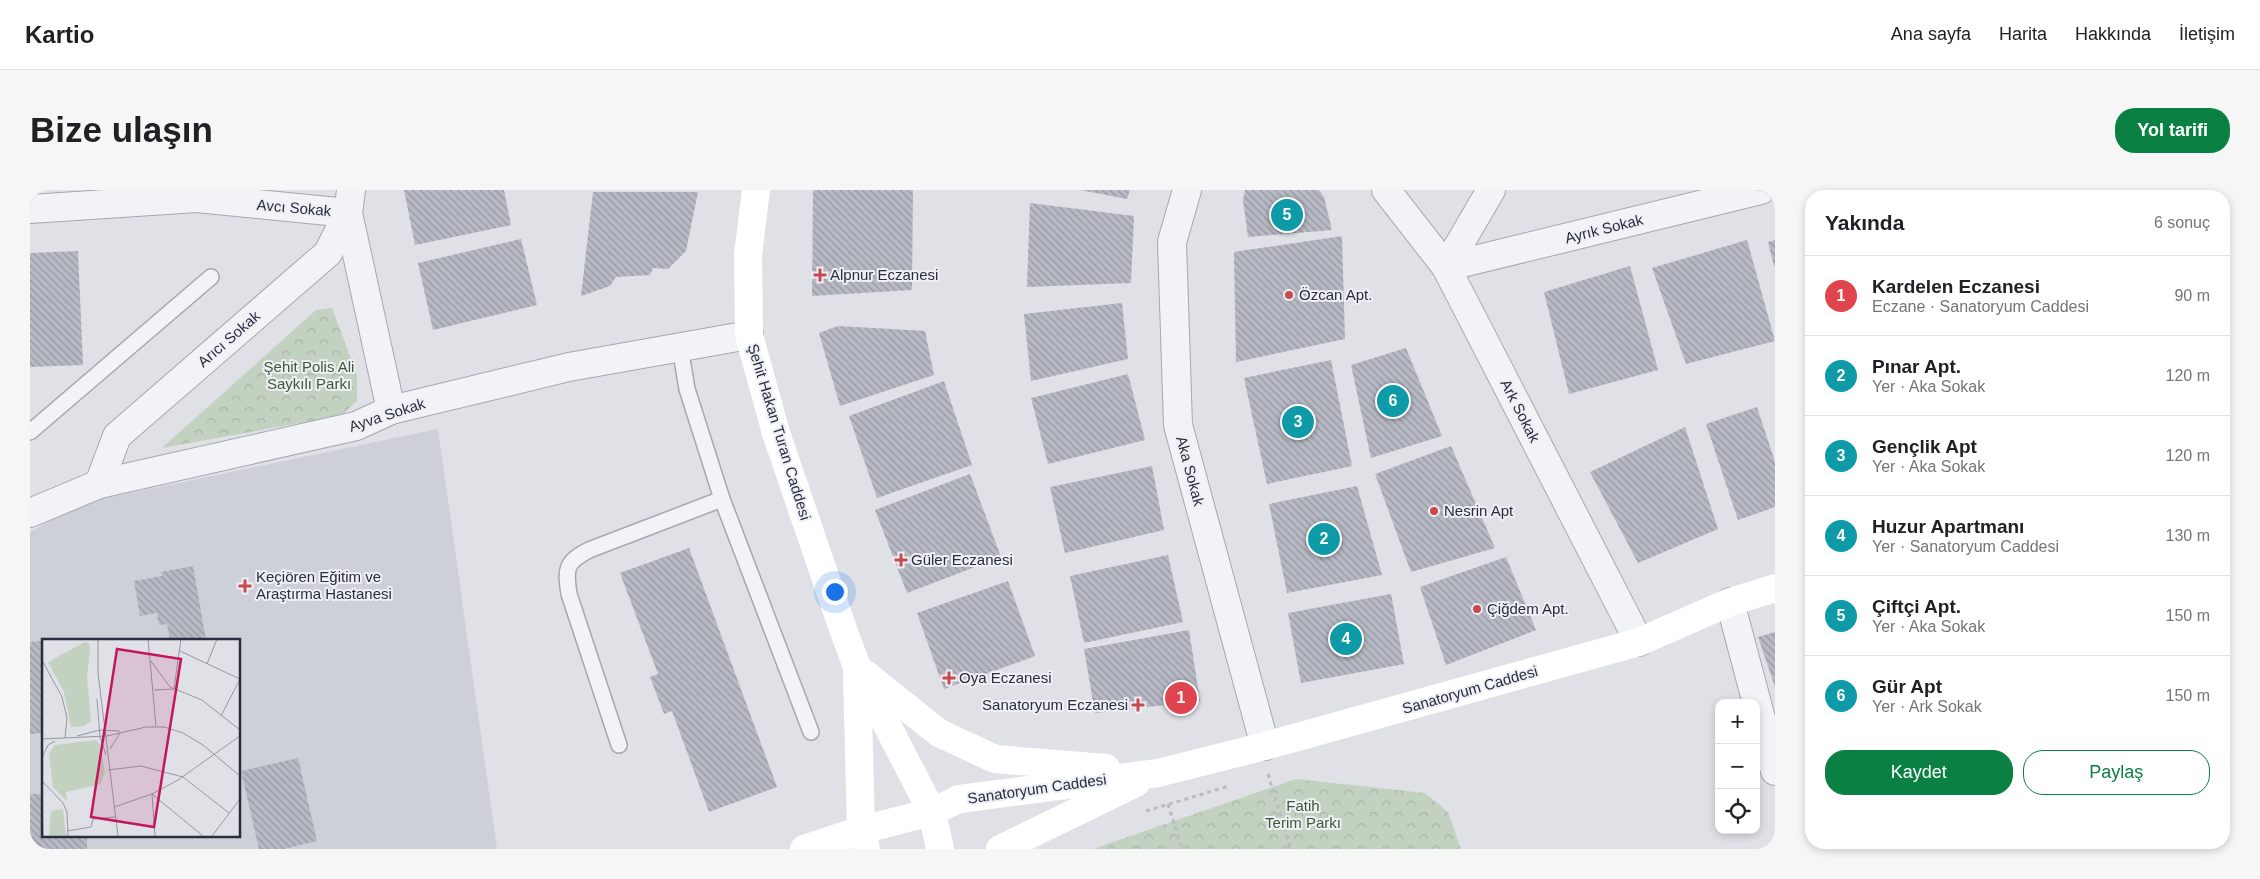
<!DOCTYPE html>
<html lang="tr">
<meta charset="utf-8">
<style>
:root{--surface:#fff;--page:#f6f6f6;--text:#202124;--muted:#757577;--line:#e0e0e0;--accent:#0b8043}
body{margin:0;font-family:Arial,sans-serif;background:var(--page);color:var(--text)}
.controls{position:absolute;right:15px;bottom:15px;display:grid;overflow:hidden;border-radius:10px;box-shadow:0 2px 8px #0003}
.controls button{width:45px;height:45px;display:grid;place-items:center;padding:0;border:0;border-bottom:1px solid var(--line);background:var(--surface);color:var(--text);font:25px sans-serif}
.you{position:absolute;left:804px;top:401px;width:18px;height:18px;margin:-12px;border:4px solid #fff;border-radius:50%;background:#1a73e8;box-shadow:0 0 0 8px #1a73e833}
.badge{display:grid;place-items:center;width:32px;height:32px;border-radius:50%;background:var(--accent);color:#fff;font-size:16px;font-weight:700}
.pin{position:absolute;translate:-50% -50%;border:2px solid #fff;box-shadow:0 1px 5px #0006}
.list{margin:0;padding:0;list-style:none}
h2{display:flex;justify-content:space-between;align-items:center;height:65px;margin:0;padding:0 20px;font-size:21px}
h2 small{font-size:16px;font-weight:400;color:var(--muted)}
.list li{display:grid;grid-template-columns:32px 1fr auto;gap:15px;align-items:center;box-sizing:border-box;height:80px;padding:0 20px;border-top:1px solid var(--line)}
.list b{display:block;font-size:19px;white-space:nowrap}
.list p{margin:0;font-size:16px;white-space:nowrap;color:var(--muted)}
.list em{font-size:16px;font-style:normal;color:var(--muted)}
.actions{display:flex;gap:10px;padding:15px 20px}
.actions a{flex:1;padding:11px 0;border:1px solid var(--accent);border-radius:20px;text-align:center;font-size:18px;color:var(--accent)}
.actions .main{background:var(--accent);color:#fff}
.icon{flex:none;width:28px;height:28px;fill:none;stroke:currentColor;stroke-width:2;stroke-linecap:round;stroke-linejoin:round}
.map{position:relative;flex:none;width:1745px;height:659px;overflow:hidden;border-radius:20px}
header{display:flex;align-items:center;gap:30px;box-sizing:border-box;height:70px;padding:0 25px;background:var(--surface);border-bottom:1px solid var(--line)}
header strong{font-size:24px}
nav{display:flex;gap:28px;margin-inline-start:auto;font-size:18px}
.intro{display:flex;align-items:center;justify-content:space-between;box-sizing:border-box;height:120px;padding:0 30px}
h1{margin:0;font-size:35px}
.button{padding:12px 22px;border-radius:20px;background:var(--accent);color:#fff;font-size:18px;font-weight:700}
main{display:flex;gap:30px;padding:0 30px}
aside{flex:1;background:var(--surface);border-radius:20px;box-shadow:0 2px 8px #0003}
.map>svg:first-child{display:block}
.built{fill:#cdd0d9;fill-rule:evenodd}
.forest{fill:url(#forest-crowns)}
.building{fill:url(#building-back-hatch)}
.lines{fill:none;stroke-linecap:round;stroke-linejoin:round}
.service-casing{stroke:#a5a8b1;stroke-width:18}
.minor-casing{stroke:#a5a8b1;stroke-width:30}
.path{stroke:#babcc2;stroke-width:3;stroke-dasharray:4 4;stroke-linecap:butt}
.service{stroke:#f2f3f6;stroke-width:15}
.minor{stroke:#f2f3f6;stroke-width:28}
.secondary{stroke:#fff;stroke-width:28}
.poi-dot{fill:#c64a50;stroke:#eef0f5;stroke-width:2}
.labels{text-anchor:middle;stroke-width:4;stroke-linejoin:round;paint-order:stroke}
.street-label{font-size:15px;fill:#292e3e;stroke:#eef0f5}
.poi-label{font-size:15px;fill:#292e3e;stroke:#eef0f5;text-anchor:start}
.park-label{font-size:15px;fill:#3a5937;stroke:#eef0f5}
.inset-road{fill:none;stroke:#9699a3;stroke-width:1}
.view{fill:#c2185b;fill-opacity:0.15;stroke:#c2185b;stroke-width:2.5}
.inset-edge{fill:none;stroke:#292e3e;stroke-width:2.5}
</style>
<header>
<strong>Kartio</strong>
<nav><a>Ana sayfa</a><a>Harita</a><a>Hakkında</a><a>İletişim</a></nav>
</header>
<div class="intro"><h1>Bize ulaşın</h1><a class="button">Yol tarifi</a></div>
<main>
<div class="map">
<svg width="1745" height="659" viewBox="0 0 1745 659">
<defs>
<pattern id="forest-crowns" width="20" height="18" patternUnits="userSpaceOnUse" patternTransform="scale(1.25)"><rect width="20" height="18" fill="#c3d1c1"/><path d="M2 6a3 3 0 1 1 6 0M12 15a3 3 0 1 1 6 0" fill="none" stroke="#a8b4a7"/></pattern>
<pattern id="building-back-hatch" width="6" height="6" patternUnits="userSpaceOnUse" patternTransform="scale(1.25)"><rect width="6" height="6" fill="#b7bac4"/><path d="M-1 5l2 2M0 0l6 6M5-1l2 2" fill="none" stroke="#9598a1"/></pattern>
</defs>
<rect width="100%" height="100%" fill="#dfe1e7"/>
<!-- built -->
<path class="built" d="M408 239 467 659H0V342L52 313ZM14 450H209V645H14Z"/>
<!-- forest -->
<g class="forest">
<path d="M302 118 327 185V211L314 223 281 231 132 258 286 120Z"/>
<path d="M1266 589 1395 603 1418 622 1431 659H1063Z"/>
</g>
<!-- building -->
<g class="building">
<path d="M374 0H474L481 35 385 55Z"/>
<path d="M783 0H883L882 100 782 106Z"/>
<path d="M1050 0H1100L1097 9Z"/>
<path d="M1215 0H1289L1294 7 1302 40 1218 47 1213 10Z"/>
<path d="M563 2H668L656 61 638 79 623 78 620 85 586 87 580 96 551 106Z"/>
<path d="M1000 13 1104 26 1101 93 997 97Z"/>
<path d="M1312 46 1315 149 1206 172 1204 62Z"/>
<path d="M491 49 507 115 403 140 388 73Z"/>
<path d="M1717 50 1745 151 1656 174 1622 78Z"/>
<path d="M1745 50V76H1744L1738 52Z"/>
<path d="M48 61 53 175 0 177V63Z"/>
<path d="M1600 76 1628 180 1539 204 1514 102Z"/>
<path d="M1092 113 1098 169 1001 191 994 124Z"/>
<path d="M808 136 895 141 904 185 810 216 789 143Z"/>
<path d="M1376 158 1412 246 1341 268 1321 175Z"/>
<path d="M1301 170 1322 276 1237 294 1214 188Z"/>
<path d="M1098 184 1115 250 1018 274 1001 208Z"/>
<path d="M914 191 942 275 847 308 819 226Z"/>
<path d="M1727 217 1745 272V317L1708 330 1676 234Z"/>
<path d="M1655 237 1688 339 1608 373 1560 282Z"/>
<path d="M1421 256 1465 358 1381 382 1345 284Z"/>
<path d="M1122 276 1134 340 1035 363 1020 297Z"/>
<path d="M940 284 971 367 877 403 845 320Z"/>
<path d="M1327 296 1352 385 1257 403 1239 314Z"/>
<path d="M659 358 747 597 679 622 642 521 634 524 620 487 628 484 590 383Z"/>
<path d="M1138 365 1153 432 1054 453 1040 386Z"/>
<path d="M1476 367 1506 440 1416 475 1390 397Z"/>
<path d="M163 376 176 450H140L137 434 129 435 127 423 110 426 104 391 132 386 131 382Z"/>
<path d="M978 391 1005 466 914 499 887 423Z"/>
<path d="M1361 404 1374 474 1271 493 1258 423Z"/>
<path d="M1159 440 1170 511 1065 523 1054 459Z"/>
<path d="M1745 442V497L1728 447Z"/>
<path d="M14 451V543L0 544V452Z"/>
<path d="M268 568 287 651 254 659H229L211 581Z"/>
<path d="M0 604H14V645H57V659H0Z"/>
</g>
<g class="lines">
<defs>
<g id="service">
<path d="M650 157 657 199 692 309 781 542"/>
<path d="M0 242 181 87"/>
<path d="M589 555 539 404C535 378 536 372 559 360L692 309"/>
</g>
<g id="minor">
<path d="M1157 0 1142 52 1148 235 1235 556"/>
<path d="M1356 0 1416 77 1609 452"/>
<path d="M0 19 167 8 318 23 361 220"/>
<path d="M1416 77 1731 0"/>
<path d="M1416 77 1461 0"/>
<path d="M69 294 87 246 298 63 318 23 321 0"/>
<path d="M0 323 69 294 326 236 361 220 539 177 719 145"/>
<path d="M1700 412 1745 581"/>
</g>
</defs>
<!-- service casing -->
<use href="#service" class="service-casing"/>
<!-- minor casing -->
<use href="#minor" class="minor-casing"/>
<!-- path -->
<g class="path">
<path d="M1238 584 1261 659"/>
<path d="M1138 614 1152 659"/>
<path d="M1116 621 1199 596"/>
</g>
<!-- service -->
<use href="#service" class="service"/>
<!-- minor -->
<use href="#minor" class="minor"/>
<!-- secondary -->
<g class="secondary">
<path d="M726 0 718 65 719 145 746 243 813 439 827 477 902 622 910 659"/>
<path d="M827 483 831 640 836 659"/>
<path d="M834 483 909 543 965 569 1076 578"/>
<path d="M774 659 831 640 902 622 929 609 1128 583 1235 556 1609 452 1700 412 1745 398"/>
<path d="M970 659 1106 593"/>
</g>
</g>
<!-- markers -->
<g class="poi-dot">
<path d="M787.5 77.5h5v5h5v5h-5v5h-5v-5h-5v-5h5z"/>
<circle cx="1259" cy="105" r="5"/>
<circle cx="1404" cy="321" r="5"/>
<path d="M868.5 362.5h5v5h5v5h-5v5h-5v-5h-5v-5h5z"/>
<path d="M212.5 388.5h5v5h5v5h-5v5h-5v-5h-5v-5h5z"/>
<circle cx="1447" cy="419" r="5"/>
<path d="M916.5 480.5h5v5h5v5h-5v5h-5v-5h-5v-5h5z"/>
<path d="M1105.5 507.5h5v5h5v5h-5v5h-5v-5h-5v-5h5z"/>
</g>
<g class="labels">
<!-- street labels -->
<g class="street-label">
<text transform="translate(264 18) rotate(5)" y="5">Avcı Sokak</text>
<text transform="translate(1574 39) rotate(-14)" y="5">Ayrık Sokak</text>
<text transform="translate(199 149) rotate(-41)" y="5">Arıcı Sokak</text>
<text transform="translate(1490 221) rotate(63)" y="5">Ark Sokak</text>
<text transform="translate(357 225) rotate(-18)" y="5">Ayva Sokak</text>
<text transform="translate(749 242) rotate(73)" y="5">Şehit Hakan Turan Caddesi</text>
<text transform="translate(1160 281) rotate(75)" y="5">Aka Sokak</text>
<text transform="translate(1440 500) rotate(-16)" y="5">Sanatoryum Caddesi</text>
<text transform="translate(1007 599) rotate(-8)" y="5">Sanatoryum Caddesi</text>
</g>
<!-- poi labels -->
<g class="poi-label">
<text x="800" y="90">Alpnur Eczanesi</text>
<text x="1269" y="110">Özcan Apt.</text>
<text x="1414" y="326">Nesrin Apt</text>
<text x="881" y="375">Güler Eczanesi</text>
<text x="226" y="392">Keçiören Eğitim ve<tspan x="226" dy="17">Araştırma Hastanesi</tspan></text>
<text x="1457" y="424">Çiğdem Apt.</text>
<text x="929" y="493">Oya Eczanesi</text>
<text x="1098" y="520" text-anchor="end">Sanatoryum Eczanesi</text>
</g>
<!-- park labels -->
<g class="park-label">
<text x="279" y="182">Şehit Polis Ali<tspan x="279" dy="17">Saykılı Parkı</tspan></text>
<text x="1273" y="621">Fatih<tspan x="1273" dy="17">Terim Parkı</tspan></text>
</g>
</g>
<!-- overview -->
<g transform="translate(12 449)">
<rect width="198" height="198" fill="#dfe1e7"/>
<path d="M43 3 47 4 48 11 45 38 49 82 42 87 29 88 22 53 6 23ZM54 101 58 105 63 133 59 145 24 153 25 162 11 148 7 114 13 106ZM21 170 24 197H7L9 172Z" fill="#c3d1c1"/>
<path class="inset-road" d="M56 0V34L76 197M106 0 114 87M138 12 198 40M0 21 20 58 25 79 23 99M109 22 128 48 160 61 198 91M165 25 175 0M112 51 132 50 139 0M55 60 58 98 64 116M179 77 198 40M35 97 58 91 78 92M0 100 65 97 104 88H122L141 94 161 106 198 137M68 110 78 94M0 119 6 106 13 102M66 131 99 127 141 138 187 174M0 140 1 197M0 142 21 164 25 173 26 197M110 155 161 197M110 155 113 197M72 168 110 155 136 141 198 97M25 192 49 188 51 180 73 178M170 197 198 160"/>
<path class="view" d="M75 10 139 20 112 188 49 178Z"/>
<rect width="198" height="198" class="inset-edge"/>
</g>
</svg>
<div class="controls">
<button>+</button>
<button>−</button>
<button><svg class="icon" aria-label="locate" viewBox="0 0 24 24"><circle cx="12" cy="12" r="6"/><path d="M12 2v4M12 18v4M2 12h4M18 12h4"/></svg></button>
</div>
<div class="you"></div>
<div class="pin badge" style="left:1151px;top:508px;background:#e0444e">1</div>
<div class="pin badge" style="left:1294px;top:349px;background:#0f9aa8">2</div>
<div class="pin badge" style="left:1268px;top:232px;background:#0f9aa8">3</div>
<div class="pin badge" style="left:1316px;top:449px;background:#0f9aa8">4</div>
<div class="pin badge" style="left:1257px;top:25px;background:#0f9aa8">5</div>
<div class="pin badge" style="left:1363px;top:211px;background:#0f9aa8">6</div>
</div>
<aside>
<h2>Yakında<small>6 sonuç</small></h2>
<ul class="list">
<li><span class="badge" style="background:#e0444e">1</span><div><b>Kardelen Eczanesi</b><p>Eczane · Sanatoryum Caddesi</p></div><em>90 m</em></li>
<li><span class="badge" style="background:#0f9aa8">2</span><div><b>Pınar Apt.</b><p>Yer · Aka Sokak</p></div><em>120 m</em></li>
<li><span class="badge" style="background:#0f9aa8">3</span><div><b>Gençlik Apt</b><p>Yer · Aka Sokak</p></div><em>120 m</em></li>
<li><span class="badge" style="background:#0f9aa8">4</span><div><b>Huzur Apartmanı</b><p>Yer · Sanatoryum Caddesi</p></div><em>130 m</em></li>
<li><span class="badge" style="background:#0f9aa8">5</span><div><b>Çiftçi Apt.</b><p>Yer · Aka Sokak</p></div><em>150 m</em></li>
<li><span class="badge" style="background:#0f9aa8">6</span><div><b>Gür Apt</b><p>Yer · Ark Sokak</p></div><em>150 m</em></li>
</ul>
<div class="actions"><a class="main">Kaydet</a><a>Paylaş</a></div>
</aside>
</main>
